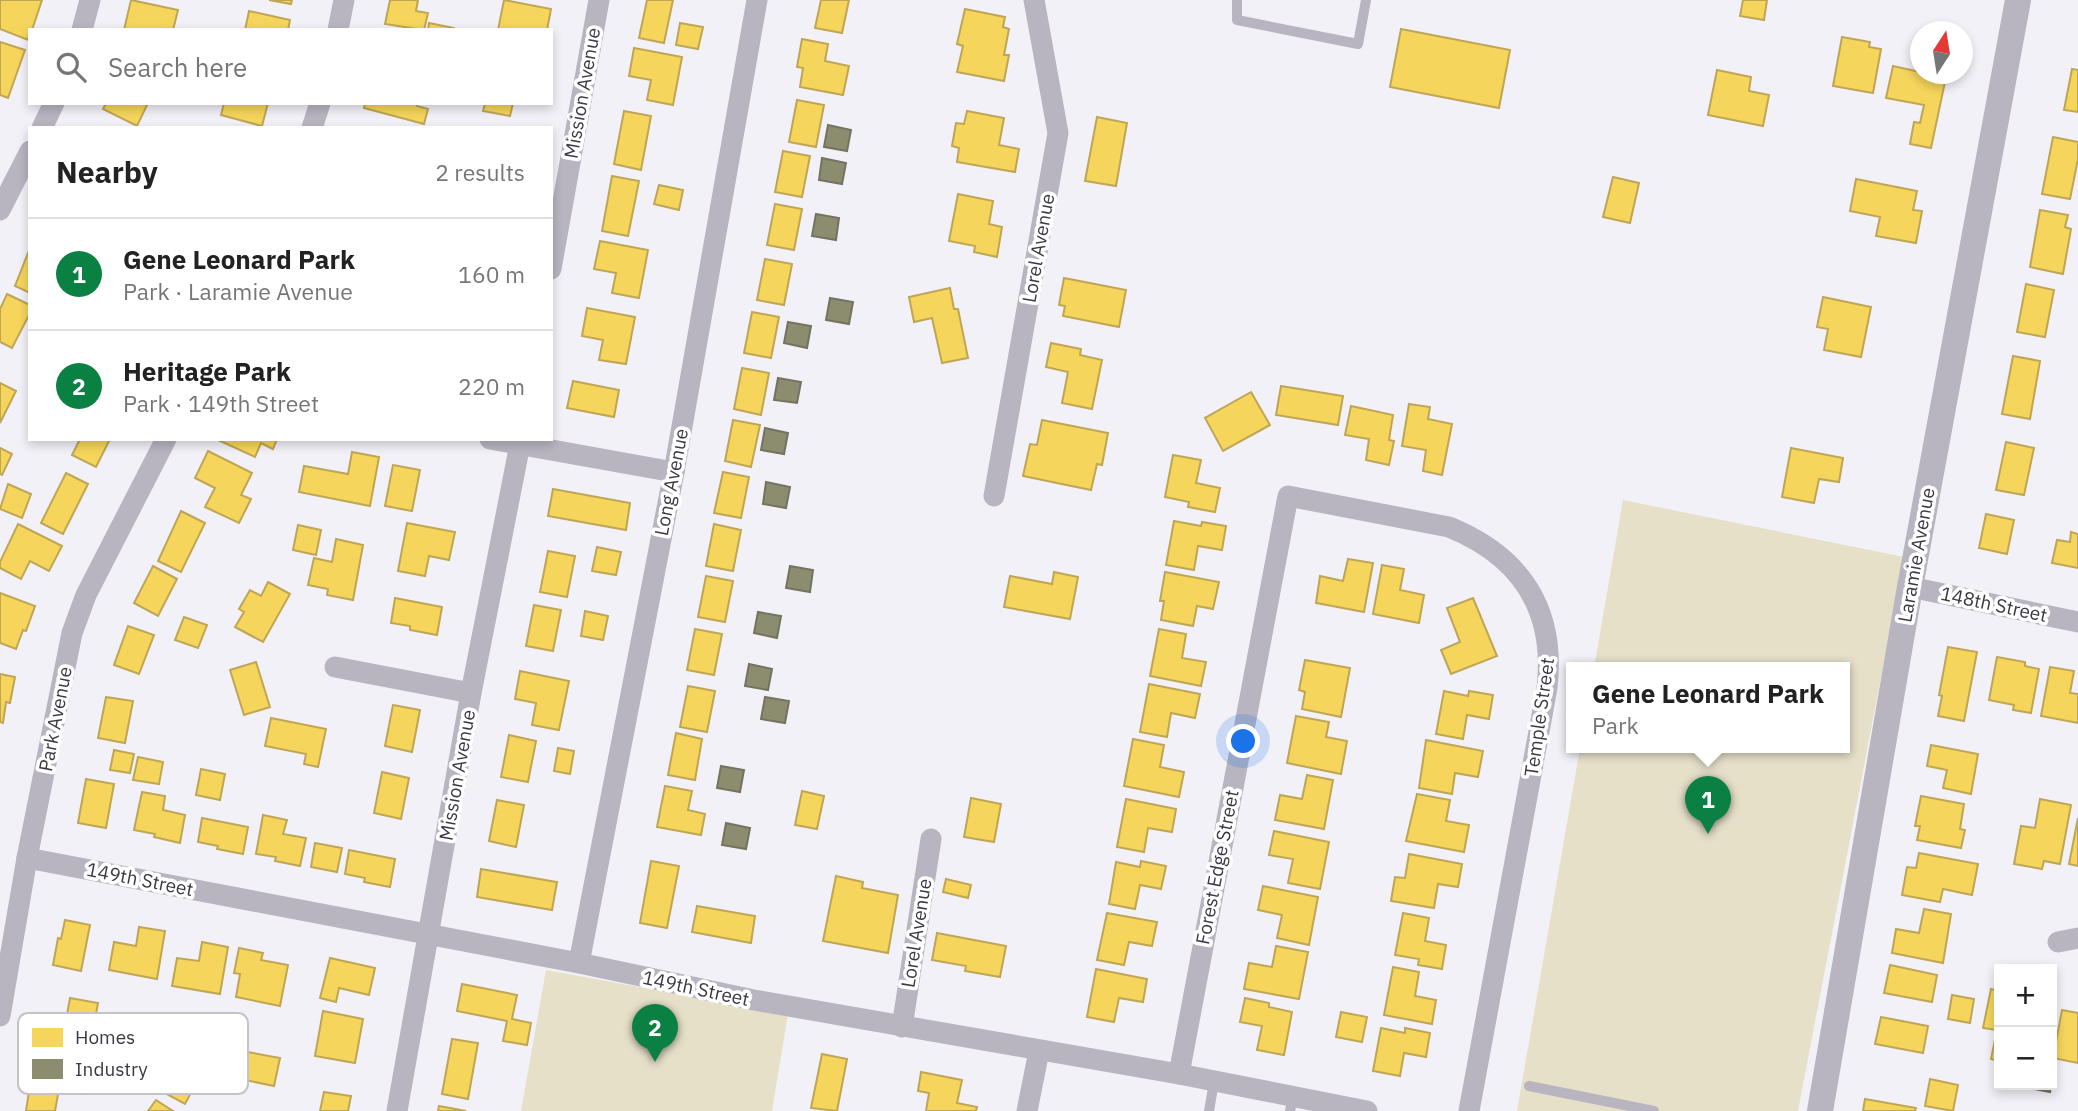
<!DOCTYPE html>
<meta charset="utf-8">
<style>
:root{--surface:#fff;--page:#f6f6f6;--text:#222;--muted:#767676;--line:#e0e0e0;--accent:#0b8043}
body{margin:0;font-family:"IBM Plex Sans",sans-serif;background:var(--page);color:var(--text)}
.controls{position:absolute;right:21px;bottom:21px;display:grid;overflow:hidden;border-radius:0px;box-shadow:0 4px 10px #0003}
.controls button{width:63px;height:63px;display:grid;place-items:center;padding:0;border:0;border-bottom:2px solid var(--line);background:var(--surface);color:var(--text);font:35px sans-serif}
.compass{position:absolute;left:1910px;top:21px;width:63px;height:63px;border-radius:50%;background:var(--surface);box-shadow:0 4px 10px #0003;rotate:12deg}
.you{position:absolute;left:1244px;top:742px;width:24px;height:24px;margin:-18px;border:5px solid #fff;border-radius:50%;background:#1a73e8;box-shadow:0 0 0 10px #1a73e833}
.badge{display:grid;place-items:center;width:46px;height:46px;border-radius:50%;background:var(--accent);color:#fff;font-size:23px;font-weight:700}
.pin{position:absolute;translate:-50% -58px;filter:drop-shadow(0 2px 4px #0008)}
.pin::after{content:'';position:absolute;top:37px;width:24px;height:21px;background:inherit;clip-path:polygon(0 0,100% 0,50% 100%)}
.popup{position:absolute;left:1566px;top:662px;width:284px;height:91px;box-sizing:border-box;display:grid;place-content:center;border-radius:0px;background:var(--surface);filter:drop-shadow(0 2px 5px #0005);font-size:23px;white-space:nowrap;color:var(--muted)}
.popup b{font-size:26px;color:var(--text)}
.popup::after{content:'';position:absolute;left:50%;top:100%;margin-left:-14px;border:14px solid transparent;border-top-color:var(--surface)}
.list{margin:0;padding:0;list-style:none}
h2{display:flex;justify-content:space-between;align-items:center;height:91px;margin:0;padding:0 28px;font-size:30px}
h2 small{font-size:23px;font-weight:400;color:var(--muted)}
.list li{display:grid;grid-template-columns:46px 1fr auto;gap:21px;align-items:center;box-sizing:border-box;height:112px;padding:0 28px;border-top:2px solid var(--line)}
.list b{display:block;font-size:26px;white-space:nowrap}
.list p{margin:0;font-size:23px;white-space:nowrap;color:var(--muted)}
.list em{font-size:23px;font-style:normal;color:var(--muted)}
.icon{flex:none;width:38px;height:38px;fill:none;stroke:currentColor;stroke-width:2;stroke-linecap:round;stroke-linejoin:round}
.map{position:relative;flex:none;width:2078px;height:1111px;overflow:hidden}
.search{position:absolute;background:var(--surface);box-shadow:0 4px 10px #0003;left:28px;top:28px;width:525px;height:77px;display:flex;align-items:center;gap:18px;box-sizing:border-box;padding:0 24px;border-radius:0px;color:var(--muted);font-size:26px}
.panel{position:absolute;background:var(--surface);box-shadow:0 4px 10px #0003;left:28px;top:126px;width:525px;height:315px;border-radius:0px}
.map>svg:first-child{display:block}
.green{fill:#e6e0c9}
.homes{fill:#f6d55c;stroke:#bea655;stroke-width:2}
.industry{fill:#8c8c6e;stroke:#747362;stroke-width:2}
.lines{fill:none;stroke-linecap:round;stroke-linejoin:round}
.service{stroke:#b8b5c1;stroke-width:10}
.minor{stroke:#b8b5c1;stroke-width:21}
.tertiary{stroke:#b8b5c1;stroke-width:26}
.labels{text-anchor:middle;stroke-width:7;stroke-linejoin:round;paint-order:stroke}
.street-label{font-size:19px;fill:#3c3845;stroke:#fff}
.key{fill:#fff;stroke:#c4c3c7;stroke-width:2}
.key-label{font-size:19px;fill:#3c3845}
</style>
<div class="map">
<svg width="2078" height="1111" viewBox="0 0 2078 1111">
<rect width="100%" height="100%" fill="#f3f1f8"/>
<!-- green -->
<g class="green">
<path d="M1623 500 1904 557 1798 1111H1517L1580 748H1844V668H1594Z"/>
<path d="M546 970 788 1014 772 1111H521Z"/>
</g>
<!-- homes -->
<g class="homes">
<path d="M0 0H42L32 30H30L28 40 0 29Z"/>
<path d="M131 0 178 10 173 30H124Z"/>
<path d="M269 0H292L291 4Z"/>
<path d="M390 0H418L416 11 428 13 424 30 385 24Z"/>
<path d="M504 0 551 9 547 30H498Z"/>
<path d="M647 0H673L664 43 639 38Z"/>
<path d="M821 0H849L842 33 815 28Z"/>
<path d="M1743 0H1767L1764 20 1740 16Z"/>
<path d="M965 9 1005 17 1003 27 1009 29 1004 55H1009L1004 81 957 72 963 46 957 44Z"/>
<path d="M249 11 290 20 288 30H245Z"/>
<path d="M429 23 454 28V30H428Z"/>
<path d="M680 23 703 27 698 49 676 45Z"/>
<path d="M1401 29 1510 50 1499 108 1390 87Z"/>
<path d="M1842 37 1870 42 1869 47 1881 49 1873 93 1833 86Z"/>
<path d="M802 39 828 44 825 61 849 66 843 95 800 87 803 68 797 67Z"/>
<path d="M0 42 25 50 8 98 0 95Z"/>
<path d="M634 48 682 57 673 105 647 100 651 80 629 76Z"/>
<path d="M1893 66 1920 72V74L1946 77 1931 148 1910 144 1914 122 1920 123 1924 105 1886 98Z"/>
<path d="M2072 69 2078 70V112L2064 110Z"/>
<path d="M1717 70 1751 77 1749 91 1769 95 1763 126 1708 115Z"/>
<path d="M797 100 824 105 816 147 789 142Z"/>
<path d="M106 103H148L137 126 103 109Z"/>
<path d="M224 103H268L262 126 221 115Z"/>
<path d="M365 103H417V106L428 109 424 124 364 108Z"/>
<path d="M485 103H513L510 116 483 111Z"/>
<path d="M624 111 651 116 641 170 614 164Z"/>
<path d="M967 111 1004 118 999 145 1019 149 1015 172 957 162 959 148 952 146 956 123 964 124Z"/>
<path d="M1097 117 1127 123 1116 186 1085 181Z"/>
<path d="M2053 137 2078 142V159L2070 199 2042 194Z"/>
<path d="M783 151 810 156 802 197 775 192Z"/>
<path d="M612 176 639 181 628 236 602 231Z"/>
<path d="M1613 177 1639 183 1630 223 1603 217Z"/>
<path d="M1856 179 1917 191 1913 210 1922 211 1916 243 1876 236 1880 217 1850 211Z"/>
<path d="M659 185 683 190 679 210 654 204Z"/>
<path d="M958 194 993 201 989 224 1002 227 997 257 974 252 975 246 949 241Z"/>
<path d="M775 204 802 209 794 250 767 245Z"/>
<path d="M2040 210 2068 215 2065 227 2071 229 2063 274 2030 267Z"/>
<path d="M600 241 648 250 639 298 612 293 616 273 594 269Z"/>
<path d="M30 248V293L15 286Z"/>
<path d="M765 259 792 264 784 305 757 300Z"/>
<path d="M1064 278 1126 290 1119 327 1063 316 1065 306 1059 305Z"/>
<path d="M2026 284 2054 290 2045 337 2017 332Z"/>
<path d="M950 288 954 309H958L968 358 942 363 932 318 914 322 909 297Z"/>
<path d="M7 294 30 305V313L12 348 0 342V309Z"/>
<path d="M1823 297 1871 307 1861 357 1824 350 1828 329 1817 327Z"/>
<path d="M587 308 635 317 626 364 599 360 603 340 582 336Z"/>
<path d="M752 312 779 317 771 358 744 353Z"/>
<path d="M1051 343 1081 349 1080 355 1102 360 1092 409 1062 403 1068 372 1046 367Z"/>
<path d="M2013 356 2040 361 2030 419 2002 414Z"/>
<path d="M742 368 769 373 761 415 734 409Z"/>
<path d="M573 381 619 390 614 417 567 408Z"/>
<path d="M0 383 16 391 0 423Z"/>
<path d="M1281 386 1343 396 1338 425 1276 415Z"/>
<path d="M1251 392 1270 425 1223 451 1205 418Z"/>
<path d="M1409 404 1430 407 1428 419 1452 424 1442 475 1423 471 1426 450 1402 446Z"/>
<path d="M1351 406 1393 415 1389 440 1394 441 1389 465 1366 460 1369 439 1345 435Z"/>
<path d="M733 420 760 425 751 467 725 461Z"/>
<path d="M1042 420 1108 433 1102 465 1097 464 1091 490 1023 476 1030 444 1037 445Z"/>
<path d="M80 439H110L96 467 72 455Z"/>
<path d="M216 439H277L273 449 261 443 255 457Z"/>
<path d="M2006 442 2034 448 2024 495 1996 490Z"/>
<path d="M0 448 12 454 2 475 0 474Z"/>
<path d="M1791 448 1843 458 1839 482 1819 479 1814 503 1782 497Z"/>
<path d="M208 451 252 473 241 495 251 499 239 523 205 507 215 488 195 478Z"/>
<path d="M352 452 379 457 370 506 299 492 304 466 348 474Z"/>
<path d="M1173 455 1201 460 1196 483 1220 488 1215 512 1188 507 1189 502 1165 497Z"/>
<path d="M393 465 420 470 412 511 385 506Z"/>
<path d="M723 472 749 477 741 518 714 513Z"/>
<path d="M66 473 88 484 63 534 41 523Z"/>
<path d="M8 484 31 494 22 518 0 509Z"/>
<path d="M553 489 630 503 626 530 548 516Z"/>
<path d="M181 511 205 523 181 572 158 561Z"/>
<path d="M1986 514 2014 520 2007 554 1979 548Z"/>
<path d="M1174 521 1201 526 1202 522 1226 526 1222 550 1198 546 1194 570 1166 565Z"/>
<path d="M407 523 455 532 449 560 429 556 425 576 398 571Z"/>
<path d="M18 524 62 546 49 571 30 561 21 579 0 568V562Z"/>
<path d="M714 524 741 530 733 571 706 566Z"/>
<path d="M298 525 321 530 316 555 293 550Z"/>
<path d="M2071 532 2078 534V568L2052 563 2057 540 2070 542Z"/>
<path d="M336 539 363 545 353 600 327 595 328 589 308 585 314 558 332 562Z"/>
<path d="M597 547 621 552 616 575 592 571Z"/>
<path d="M548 551 575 556 567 597 540 592Z"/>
<path d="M1348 559 1373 563 1364 612 1316 603 1320 576 1343 581Z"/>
<path d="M1382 565 1404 569 1400 590 1424 595 1419 623 1373 614Z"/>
<path d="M153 566 177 579 158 616 134 603Z"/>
<path d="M1054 572 1078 577 1070 619 1004 607 1010 576 1052 584Z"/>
<path d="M1165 572 1219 582 1213 609 1197 606 1193 626 1161 620 1164 601H1160Z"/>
<path d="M706 576 733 581 725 622 698 617Z"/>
<path d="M268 582 290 594 263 642 235 627 244 612 239 609 250 590 261 596Z"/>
<path d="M0 593 35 606 26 631 23 630 16 649 0 643Z"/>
<path d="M395 598 442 607 437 635 410 630V626L391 623Z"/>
<path d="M1473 598 1497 656 1451 674 1441 650 1460 642 1447 608Z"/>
<path d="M534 605 561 610 553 651 526 646Z"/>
<path d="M585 611 608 616 603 640 581 636Z"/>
<path d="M184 617 207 625 198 648 175 640Z"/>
<path d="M128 626 154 635 139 674 114 665Z"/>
<path d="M695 629 722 634 714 675 687 670Z"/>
<path d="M1159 629 1186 634 1182 658 1206 662 1201 686 1150 676Z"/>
<path d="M1948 647 1977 652 1964 721 1938 716 1942 696 1939 695Z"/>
<path d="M1997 657 2025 662V666L2039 669 2031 713 2013 710 2014 705 1989 700Z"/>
<path d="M1305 660 1350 668 1341 717 1302 709 1305 692 1299 690Z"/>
<path d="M256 662 270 707 244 715 230 670Z"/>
<path d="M2050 667 2074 671 2070 693 2078 694V723L2041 716Z"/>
<path d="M520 671 569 681 559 730 532 725 536 703 515 699Z"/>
<path d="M0 674 15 677 10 703 6 702 3 723 0 722Z"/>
<path d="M1149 684 1200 694 1195 718 1171 713 1167 737 1140 732Z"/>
<path d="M688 686 715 691 707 732 680 727Z"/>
<path d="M1444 691 1468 696 1469 691 1493 695 1489 719 1467 715 1463 739 1436 734Z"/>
<path d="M106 697 133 701 125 743 98 738Z"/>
<path d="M393 705 420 710 412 752 385 746Z"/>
<path d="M1296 716 1329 722 1326 737 1347 741 1341 774 1287 763Z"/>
<path d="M271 718 326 729 318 767 304 764 306 754 265 746Z"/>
<path d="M676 733 702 739 695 780 668 775Z"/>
<path d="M509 735 536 741 528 782 501 777Z"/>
<path d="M1133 739 1164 745 1160 767 1184 772 1179 797 1124 786Z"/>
<path d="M1426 740 1483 751 1478 777 1455 773 1452 794 1419 788Z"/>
<path d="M1931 745 1978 754 1971 794 1943 788 1947 770 1927 766Z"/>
<path d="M558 748 574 751 570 774 554 771Z"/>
<path d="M114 750 134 754 130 773 110 770Z"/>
<path d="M138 757 163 762 159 784 133 780Z"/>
<path d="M201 769 225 774 220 800 196 795Z"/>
<path d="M382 772 409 778 401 819 374 813Z"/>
<path d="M1307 775 1333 780 1324 829 1275 820 1280 795 1302 799Z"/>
<path d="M86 779 114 784 106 828 78 823Z"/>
<path d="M665 786 692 791 688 810 705 814 701 835 657 827Z"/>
<path d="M802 791 824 796 817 829 795 825Z"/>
<path d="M142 792 165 796 163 810 185 815 180 843 154 837 155 834 134 830Z"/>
<path d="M1417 794 1450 800 1446 821 1469 825 1464 852 1406 841Z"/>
<path d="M1921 796 1964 804 1960 829 1965 830 1961 848 1917 840 1920 826H1915Z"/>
<path d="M971 798 1001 804 994 842 964 837Z"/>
<path d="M1126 799 1176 809 1172 832 1148 828 1144 852 1117 847Z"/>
<path d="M2040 799 2071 805 2060 864 2044 861 2042 869 2014 864 2021 826 2035 828Z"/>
<path d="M497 800 524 805 516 847 489 841Z"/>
<path d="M263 815 287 820 283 834 306 838 300 866 275 861 276 857 256 854Z"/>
<path d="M202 818 248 827 243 854 217 849 218 846 198 842Z"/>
<path d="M2078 818V866L2069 864Z"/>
<path d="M1274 831 1329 842 1320 889 1288 883 1293 859 1269 855Z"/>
<path d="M315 843 342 848 337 872 311 867Z"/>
<path d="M349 850 395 859 390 887 364 882 365 878 345 874Z"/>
<path d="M1919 853 1978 864 1972 895 1943 889 1940 902 1902 895 1907 867 1916 868Z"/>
<path d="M1409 854 1462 864 1458 887 1438 884 1434 908 1391 901 1395 877 1405 878Z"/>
<path d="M651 861 679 866 667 928 640 923Z"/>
<path d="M1141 861 1166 866 1161 889 1140 885 1135 909 1109 904 1116 862 1140 867Z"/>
<path d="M481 869 557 882 552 910 477 897Z"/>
<path d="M836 876 863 882 862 888 898 895 888 953 823 941Z"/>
<path d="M946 879 971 885 968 898 943 892Z"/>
<path d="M1263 886 1318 897 1309 945 1277 938 1282 915 1258 910Z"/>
<path d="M697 906 755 916 751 943 692 932Z"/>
<path d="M1924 909 1951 914 1943 963 1892 953 1896 929 1919 933Z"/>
<path d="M1107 913 1157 922 1152 946 1129 942 1124 965 1097 960Z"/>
<path d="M1403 913 1429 918 1425 941 1446 945 1442 969 1418 965 1419 959 1395 955Z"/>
<path d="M65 920 90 925 81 971 53 965 58 938 61 939Z"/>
<path d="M139 927 165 931 157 979 109 970 114 942 136 946Z"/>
<path d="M937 933 1006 946 1000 977 965 971 966 966 932 960Z"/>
<path d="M202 942 228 947 220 994 172 986 177 958 199 961Z"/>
<path d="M1276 946 1308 952 1299 999 1244 989 1249 963 1272 967Z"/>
<path d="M239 948 263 953 261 960 288 965 280 1006 236 997 240 974 234 973Z"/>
<path d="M330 958 375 968 369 995 339 988 336 1002 320 998Z"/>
<path d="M1890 965 1937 975 1932 1002 1884 993Z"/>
<path d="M1393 967 1419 972 1415 996 1436 1000 1432 1024 1384 1015Z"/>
<path d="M1096 969 1147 979 1143 1002 1119 998 1114 1022 1087 1017Z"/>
<path d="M462 984 517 995 512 1019 531 1023 527 1045 503 1041 507 1021 457 1011Z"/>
<path d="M1991 989 1999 991V1061L1991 1059 1997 1030 1983 1028Z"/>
<path d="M1952 995 1974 999 1970 1023 1948 1019Z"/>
<path d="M70 998 98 1003 90 1047 62 1042Z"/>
<path d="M1245 998 1269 1003V1007L1292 1012 1284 1055 1257 1050 1262 1026 1240 1022Z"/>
<path d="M2062 1010 2078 1013V1063L2053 1058Z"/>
<path d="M323 1011 363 1019 355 1063 315 1056Z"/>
<path d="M1341 1012 1367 1017 1362 1042 1336 1037Z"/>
<path d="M171 1017 191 1028 179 1050 159 1039Z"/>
<path d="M1881 1017 1928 1026 1923 1053 1875 1044Z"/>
<path d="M231 1026 232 1049 210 1050 208 1028Z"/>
<path d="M1381 1028 1405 1033V1028L1430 1033 1426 1057 1404 1053 1400 1076 1373 1071Z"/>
<path d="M452 1039 478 1043 468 1099 442 1094Z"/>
<path d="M231 1049 280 1058 274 1086 245 1080 246 1077 227 1074Z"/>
<path d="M822 1054 847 1059 837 1111 811 1108Z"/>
<path d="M165 1059 199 1078 185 1104 150 1085Z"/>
<path d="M39 1060 91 1069 86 1094 59 1089 55 1111H26L30 1085H34Z"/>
<path d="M921 1072 962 1080 957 1103 977 1107 976 1111H926L929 1093 918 1091Z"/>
<path d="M1930 1079 1958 1085 1953 1111 1925 1106Z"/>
<path d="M324 1092 351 1096 348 1111H320Z"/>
<path d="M1865 1099 1916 1108 1915 1111H1863Z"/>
<path d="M156 1100 173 1111H148Z"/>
<path d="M439 1106 466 1111H438Z"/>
</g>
<!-- industry -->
<g class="industry">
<path d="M828 125 851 130 847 151 824 147Z"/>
<path d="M822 158 846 163 842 184 819 180Z"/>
<path d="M816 214 839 218 836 240 812 236Z"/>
<path d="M830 298 853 302 849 324 826 320Z"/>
<path d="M788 322 811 326 807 348 784 343Z"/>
<path d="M778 378 801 382 797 403 774 400Z"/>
<path d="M765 428 788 433 784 454 761 450Z"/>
<path d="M766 482 790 487 786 508 763 504Z"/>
<path d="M790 566 813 570 810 592 786 588Z"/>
<path d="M758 612 781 616 777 638 754 633Z"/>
<path d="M749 664 772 669 768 690 745 686Z"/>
<path d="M765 697 789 701 785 723 761 719Z"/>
<path d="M721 766 744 770 740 792 717 788Z"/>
<path d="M726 823 750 828 746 849 722 845Z"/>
<path d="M2026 1085H2051L2050 1092 2025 1087Z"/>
</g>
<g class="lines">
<!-- service -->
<g class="service">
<path d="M1237 0V20L1358 44 1366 0"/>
<path d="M1529 1086 1654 1111"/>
<path d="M1209 1111 1214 1082"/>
<path d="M1290 1111 1293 1097"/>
</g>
<!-- minor -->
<g class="minor">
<path d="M82 30 90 0"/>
<path d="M338 30 344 0"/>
<path d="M42 128 54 103"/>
<path d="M312 128 320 103"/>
<path d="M0 210 30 151"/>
<path d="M551 269 599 0"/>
<path d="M490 439 674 472"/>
<path d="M994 496 1058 133 1034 0"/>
<path d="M1910 587 2078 622"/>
<path d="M335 667 471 693"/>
<path d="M27 858 579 963 754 1000 1179 1074 1367 1111"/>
<path d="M2058 942 2078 938"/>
<path d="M579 963 674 472 757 0"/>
<path d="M0 1016 27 858 72 633 86 595 166 439"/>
<path d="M902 1027 931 839"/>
<path d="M1179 1074 1288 496 1449 527C1521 556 1556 610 1547 688L1469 1111"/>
<path d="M397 1111 471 693 521 439"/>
<path d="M1027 1111 1039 1051"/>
</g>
<!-- tertiary -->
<path class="tertiary" d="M1820 1111 1910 587 2018 0"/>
</g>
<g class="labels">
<!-- street labels -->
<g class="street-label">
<text transform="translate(582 93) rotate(-80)" y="7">Mission Avenue</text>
<text transform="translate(1038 248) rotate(-80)" y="7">Lorel Avenue</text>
<text transform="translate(671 482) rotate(-79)" y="7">Long Avenue</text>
<text transform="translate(1916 555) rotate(-80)" y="7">Laramie Avenue</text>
<text transform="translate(1994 604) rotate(12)" y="7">148th Street</text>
<text transform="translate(1539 717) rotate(-82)" y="7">Temple Street</text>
<text transform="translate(55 719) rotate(-79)" y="7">Park Avenue</text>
<text transform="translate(457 775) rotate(-80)" y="7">Mission Avenue</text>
<text transform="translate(1217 867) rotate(-79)" y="7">Forest Edge Street</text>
<text transform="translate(140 879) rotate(11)" y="7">149th Street</text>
<text transform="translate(916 933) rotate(-81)" y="7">Lorel Avenue</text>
<text transform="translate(696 988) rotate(12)" y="7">149th Street</text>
</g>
</g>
<!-- legend -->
<rect x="18" y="1013" width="230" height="81" rx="10" class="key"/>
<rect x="32" y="1028" width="31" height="19" fill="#f6d55c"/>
<rect x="32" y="1059" width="31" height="20" fill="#8c8c6e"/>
<g class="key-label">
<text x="75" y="1044">Homes</text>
<text x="75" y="1076">Industry</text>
</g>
</svg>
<div class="controls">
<button>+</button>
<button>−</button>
</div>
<svg class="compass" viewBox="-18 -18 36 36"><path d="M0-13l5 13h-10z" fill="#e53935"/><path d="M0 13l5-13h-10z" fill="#767676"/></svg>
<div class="you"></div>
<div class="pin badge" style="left:1708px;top:834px">1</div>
<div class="popup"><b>Gene Leonard Park</b>Park</div>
<div class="pin badge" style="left:655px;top:1062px">2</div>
<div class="search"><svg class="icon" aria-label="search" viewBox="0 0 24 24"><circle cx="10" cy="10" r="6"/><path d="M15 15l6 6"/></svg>Search here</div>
<section class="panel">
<h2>Nearby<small>2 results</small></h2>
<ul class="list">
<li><span class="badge">1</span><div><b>Gene Leonard Park</b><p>Park · Laramie Avenue</p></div><em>160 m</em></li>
<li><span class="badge">2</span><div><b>Heritage Park</b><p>Park · 149th Street</p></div><em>220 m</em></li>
</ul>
</section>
</div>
